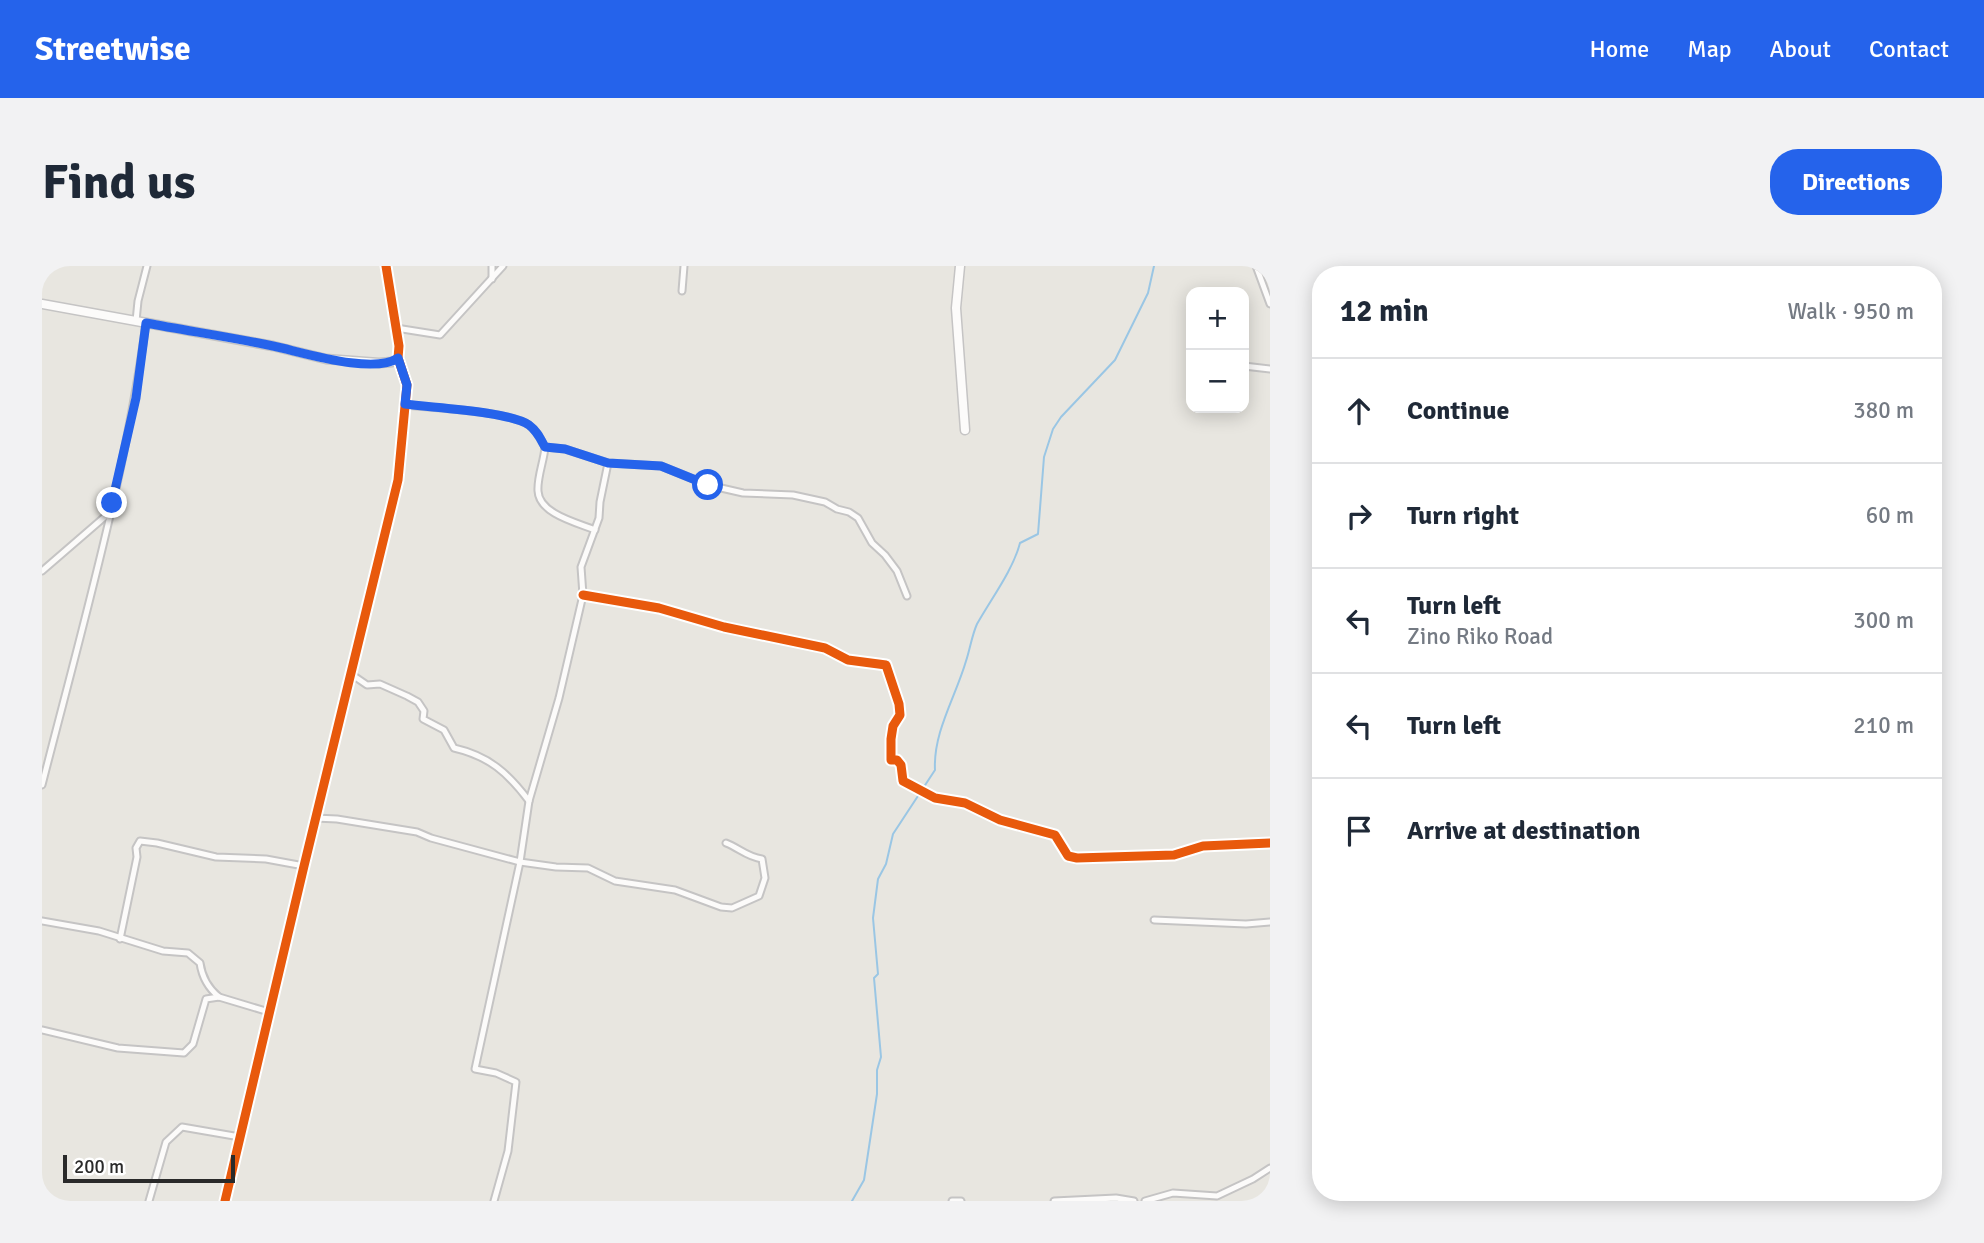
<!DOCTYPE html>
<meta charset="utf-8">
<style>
:root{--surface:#fff;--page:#f2f2f3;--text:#1f2937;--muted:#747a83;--line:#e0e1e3;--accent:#2563eb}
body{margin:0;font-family:Signika,sans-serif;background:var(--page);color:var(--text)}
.controls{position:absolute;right:21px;top:21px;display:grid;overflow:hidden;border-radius:14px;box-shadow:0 4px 18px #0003}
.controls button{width:63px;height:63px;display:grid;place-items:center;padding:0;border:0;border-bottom:2px solid var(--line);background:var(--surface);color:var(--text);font:35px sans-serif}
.scale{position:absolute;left:21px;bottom:18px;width:172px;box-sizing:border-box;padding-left:7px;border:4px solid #2a2a2a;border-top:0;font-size:19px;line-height:24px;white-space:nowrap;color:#2a2a2a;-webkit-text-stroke:5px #fff;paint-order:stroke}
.stop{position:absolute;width:21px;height:21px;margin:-16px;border:5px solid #2563eb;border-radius:50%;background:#fff}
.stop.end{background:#2563eb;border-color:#fff;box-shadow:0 2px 7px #0008}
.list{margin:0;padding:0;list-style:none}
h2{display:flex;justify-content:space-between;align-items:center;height:91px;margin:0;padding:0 28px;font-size:30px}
h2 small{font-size:23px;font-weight:400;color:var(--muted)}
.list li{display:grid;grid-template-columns:46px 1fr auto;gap:21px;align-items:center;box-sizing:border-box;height:105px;padding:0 28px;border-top:2px solid var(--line)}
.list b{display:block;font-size:26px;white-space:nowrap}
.list p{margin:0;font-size:23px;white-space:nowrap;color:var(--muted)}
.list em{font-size:23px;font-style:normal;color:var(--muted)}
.icon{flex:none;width:38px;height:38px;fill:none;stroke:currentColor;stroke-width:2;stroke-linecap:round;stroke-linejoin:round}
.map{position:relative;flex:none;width:1228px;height:935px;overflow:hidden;border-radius:28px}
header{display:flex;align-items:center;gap:42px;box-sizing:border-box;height:98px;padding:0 35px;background:var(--accent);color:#fff}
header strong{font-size:33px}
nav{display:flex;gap:38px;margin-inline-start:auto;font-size:24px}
.intro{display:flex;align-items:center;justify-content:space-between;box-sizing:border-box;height:168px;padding:0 42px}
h1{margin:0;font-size:49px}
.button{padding:18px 32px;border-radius:28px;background:var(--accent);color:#fff;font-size:24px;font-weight:700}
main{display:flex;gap:42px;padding:0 42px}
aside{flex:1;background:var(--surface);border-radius:28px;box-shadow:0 4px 18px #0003}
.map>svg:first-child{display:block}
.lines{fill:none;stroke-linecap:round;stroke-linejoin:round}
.stream{stroke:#9ac6e4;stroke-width:2}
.street-casing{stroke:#c5c4c4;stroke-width:9}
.secondary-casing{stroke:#c5c4c4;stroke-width:11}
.street{stroke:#fcfbfa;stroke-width:5}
.secondary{stroke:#fcfbfa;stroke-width:8}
.cycleway-casing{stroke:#fff;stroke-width:13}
.cycleway{stroke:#e8590c;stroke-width:9}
.route{stroke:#2563eb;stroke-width:9}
</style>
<header>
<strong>Streetwise</strong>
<nav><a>Home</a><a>Map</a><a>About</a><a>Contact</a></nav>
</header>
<div class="intro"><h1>Find us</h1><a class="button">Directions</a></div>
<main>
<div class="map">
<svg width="1228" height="935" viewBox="0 0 1228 935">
<rect width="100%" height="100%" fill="#e8e6e0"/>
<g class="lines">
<!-- stream -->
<path class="stream" d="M810 935 822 914 835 828V804L839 791 832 712 836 708 831 652 836 613 844 598 851 568 893 504C891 466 914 430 924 395 928 383 930 369 935 358 949 333 971 304 978 277L996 268 1002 191 1011 163 1019 151 1073 94 1106 27 1112 0"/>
<defs>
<g id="street">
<path d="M450 0V13"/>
<path d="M1214 0 1228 38"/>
<path d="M640 25 642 0"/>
<path d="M94 55 96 35 105 0"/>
<path d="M354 62 398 69 461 0"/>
<path d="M1202 100 1228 103"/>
<path d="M363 139C392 142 465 145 487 159 495 165 498 172 503 181L523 183 566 197 619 200 666 219 701 227 751 229 783 236 795 243 807 246 816 252 830 277 843 289 855 305 865 330"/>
<path d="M503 181C502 195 495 211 496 225 497 248 536 257 553 264"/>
<path d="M0 305 66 248"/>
<path d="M541 329 617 342 682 361 783 382 806 394 844 399 857 438 858 449 851 460 849 473V494H855L859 499 861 515 893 532 923 537 958 554 1013 569 1026 590 1035 592 1132 589 1161 580 1228 577"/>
<path d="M309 408 325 419 338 418 365 430 376 436 382 445 381 453 402 464 412 482C447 490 466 507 487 535"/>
<path d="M0 519C39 366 83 213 104 57"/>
<path d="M273 552 295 553 375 566 389 572 478 596 514 601 546 602 573 615 633 624 679 641 690 642 717 630 723 612 720 593C705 591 697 582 684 577"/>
<path d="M1112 654 1204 658 1228 656"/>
<path d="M0 655 57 665 121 685 146 687 158 697C160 711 166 722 177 731"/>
<path d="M78 673 95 591 94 582 98 575 115 577 174 591 224 593 262 600"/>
<path d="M0 764 76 782 142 787 151 778 164 733 177 731 227 746"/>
<path d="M107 935 124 876 140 861 198 871"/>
<path d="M183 935 262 600 356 214 365 119 356 92"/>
<path d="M452 935 466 885 474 816 454 807 433 803 478 596 487 535 517 432 541 329 539 301 557 252 558 236 566 197"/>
<path d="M910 935H919"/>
<path d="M1012 935 1074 932 1092 935"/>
<path d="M1103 935 1131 927 1175 930 1211 913 1228 902"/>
</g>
<g id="secondary">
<path d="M918 0 914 42 923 164"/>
<path d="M0 38 231 80 284 93 337 97 350 96 356 92 357 80 344 0"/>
</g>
</defs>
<!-- street casing -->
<use href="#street" class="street-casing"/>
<!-- secondary casing -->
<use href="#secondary" class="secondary-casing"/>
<!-- street -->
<use href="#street" class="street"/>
<!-- secondary -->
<use href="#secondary" class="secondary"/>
<defs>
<g id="cycleway">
<path d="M541 329 617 342 682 361 783 382 806 394 844 399 857 438 858 449 851 460 849 473V494H855L859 499 861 515 893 532 923 537 958 554 1013 569 1026 590 1035 592 1132 589 1161 580 1228 577"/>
<path d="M183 935 262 600 356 214 365 119 356 92 357 80 344 0"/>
</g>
</defs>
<!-- cycleway casing -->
<use href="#cycleway" class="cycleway-casing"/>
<!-- cycleway -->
<use href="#cycleway" class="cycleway"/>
</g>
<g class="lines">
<!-- route -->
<path class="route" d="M70 237 94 132 104 57C146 65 189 71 231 80 260 86 331 109 356 92L365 119 363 138C392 142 465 145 487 159 495 165 498 172 503 181L523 183 566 197 619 200 666 219"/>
</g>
</svg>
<div class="controls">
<button>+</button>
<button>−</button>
</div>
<div class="scale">200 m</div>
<div class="stop" style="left:666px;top:219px"></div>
<div class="stop end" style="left:70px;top:237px"></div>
</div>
<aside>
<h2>12 min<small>Walk · 950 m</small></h2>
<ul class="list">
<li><svg class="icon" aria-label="ahead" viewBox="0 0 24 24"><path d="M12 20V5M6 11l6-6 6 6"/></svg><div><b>Continue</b></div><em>380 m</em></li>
<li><svg class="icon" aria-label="right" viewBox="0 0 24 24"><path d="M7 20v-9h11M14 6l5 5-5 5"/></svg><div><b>Turn right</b></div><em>60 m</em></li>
<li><svg class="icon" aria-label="left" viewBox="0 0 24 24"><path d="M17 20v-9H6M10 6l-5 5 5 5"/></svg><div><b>Turn left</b><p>Zino Riko Road</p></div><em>300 m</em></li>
<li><svg class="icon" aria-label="left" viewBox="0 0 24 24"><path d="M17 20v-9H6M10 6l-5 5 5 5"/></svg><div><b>Turn left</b></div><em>210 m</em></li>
<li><svg class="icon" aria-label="arrive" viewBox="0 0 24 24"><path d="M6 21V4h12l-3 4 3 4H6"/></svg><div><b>Arrive at destination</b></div></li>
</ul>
</aside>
</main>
